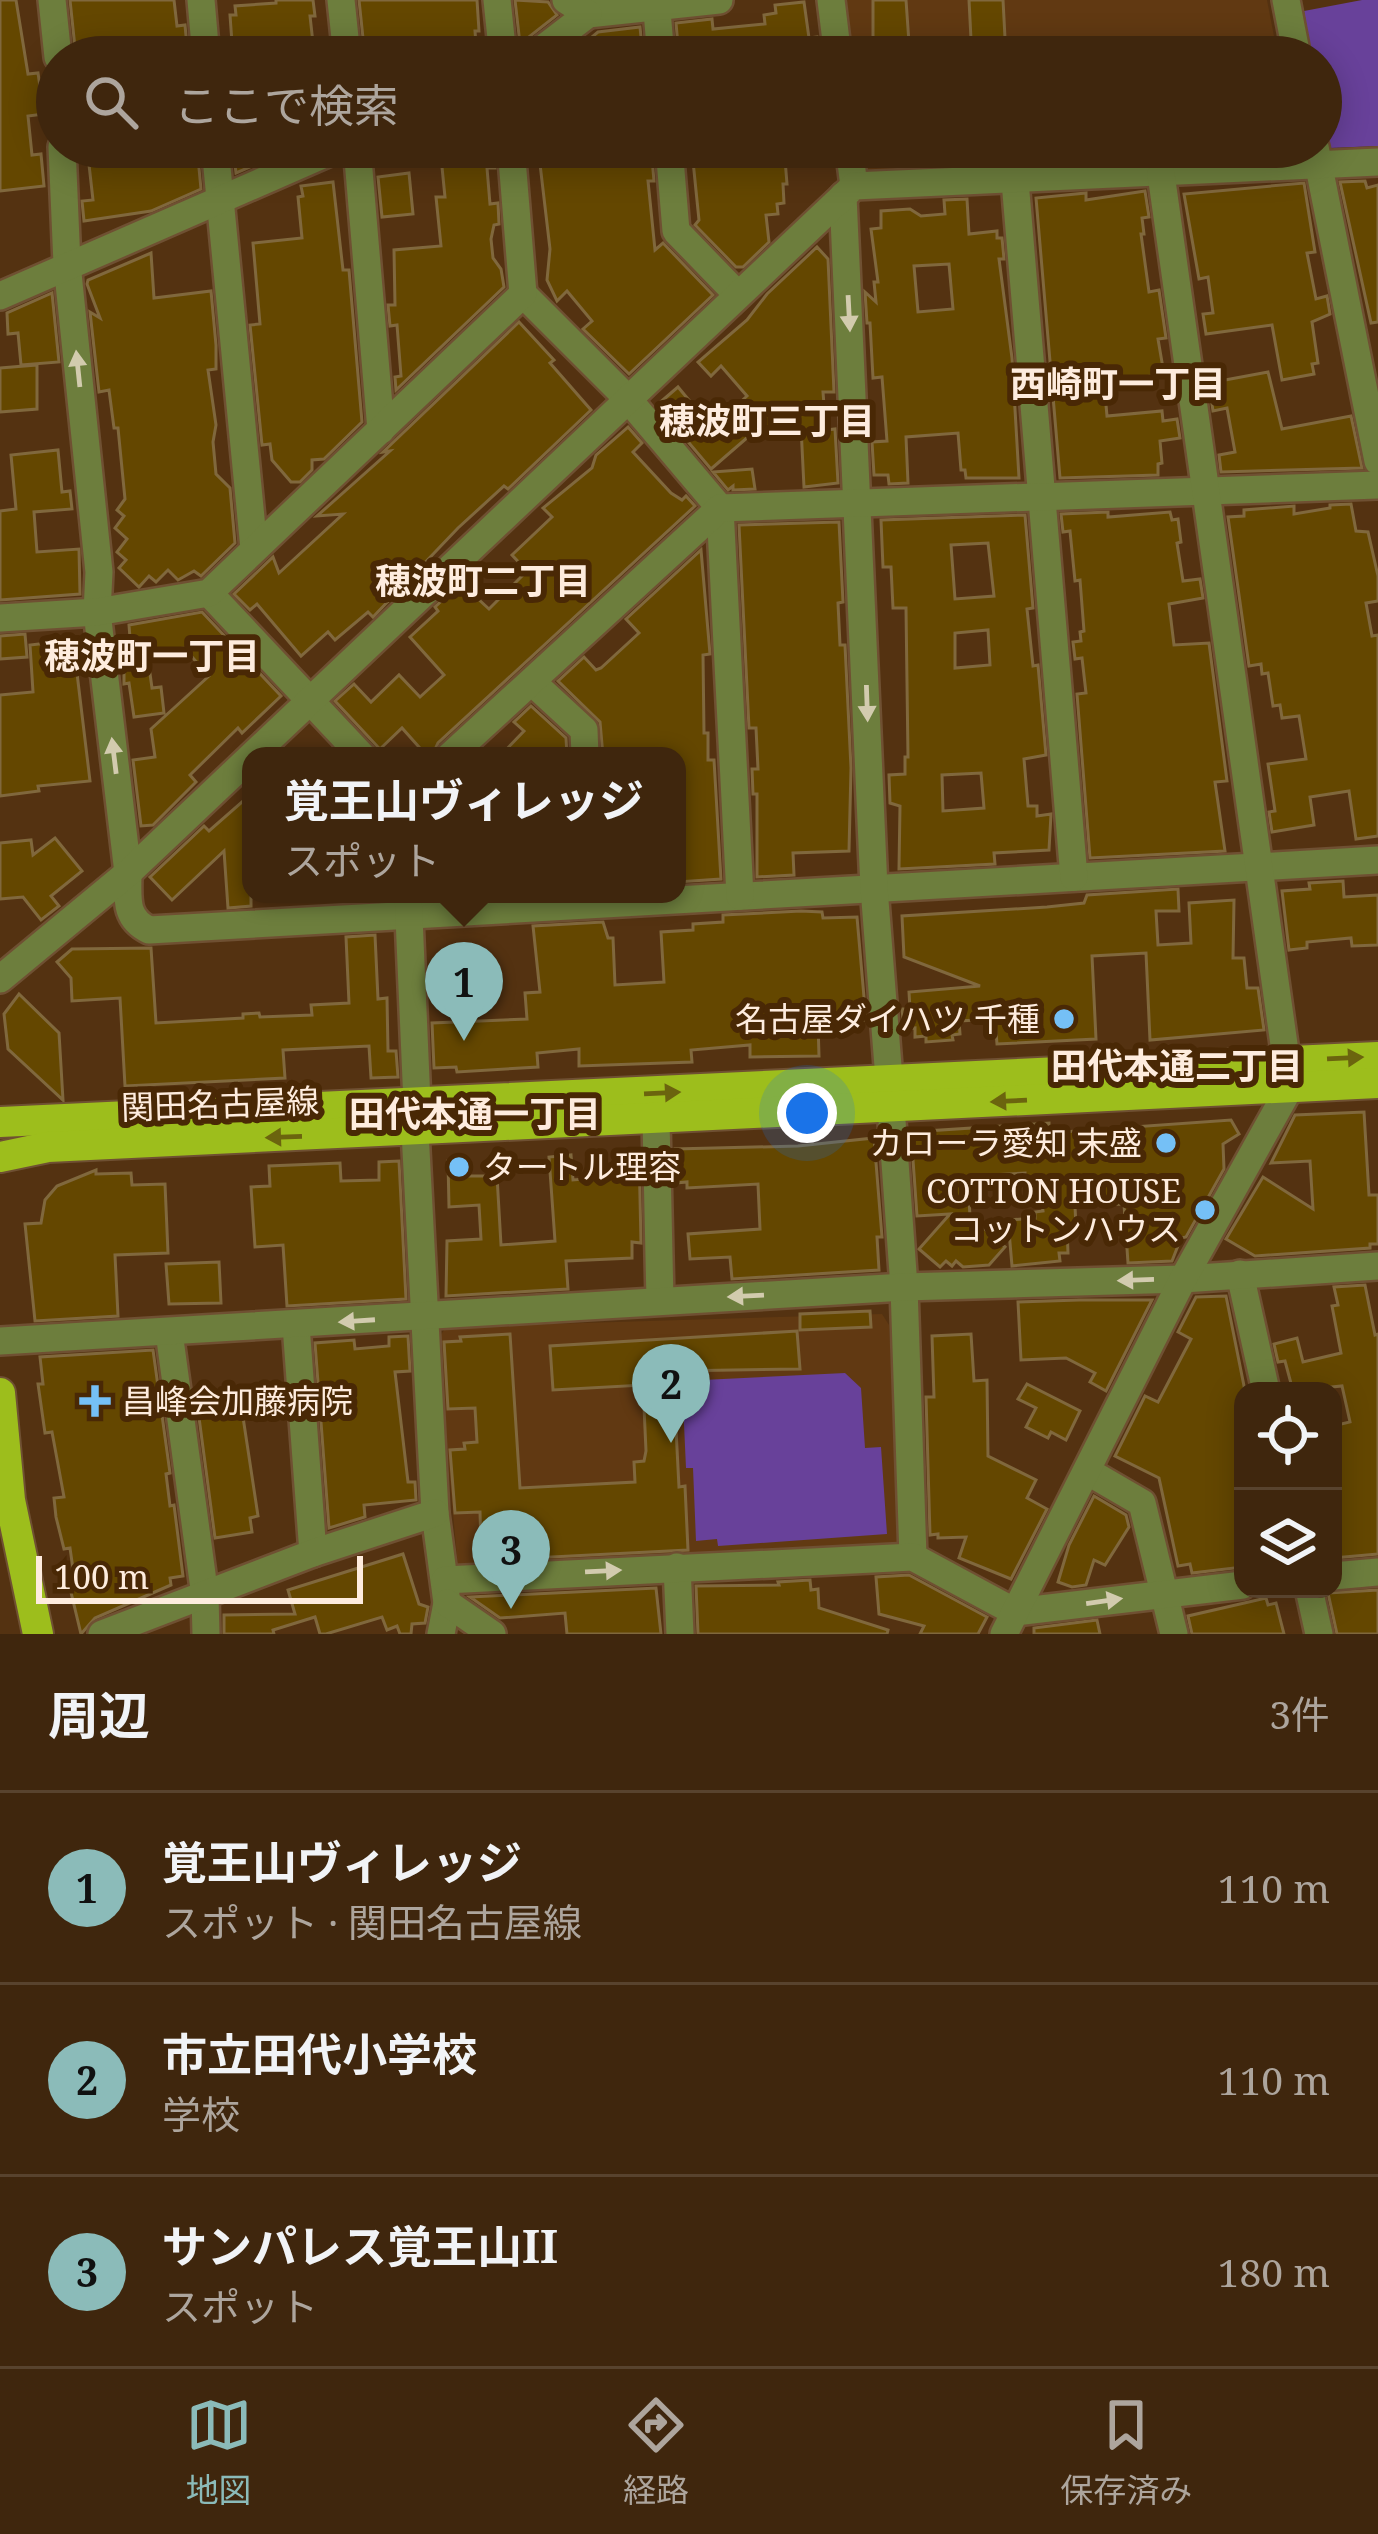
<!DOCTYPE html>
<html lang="ja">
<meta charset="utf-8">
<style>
:root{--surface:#3f260d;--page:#462e16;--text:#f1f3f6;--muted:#ada59d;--line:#58432e;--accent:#8bbbb9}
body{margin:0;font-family:"Noto Serif","Noto Sans JP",serif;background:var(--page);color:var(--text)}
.controls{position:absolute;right:36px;bottom:36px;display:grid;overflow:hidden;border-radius:24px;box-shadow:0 6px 30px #0003}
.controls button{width:108px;height:108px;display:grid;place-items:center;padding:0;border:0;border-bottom:3px solid var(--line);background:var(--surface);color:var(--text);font:60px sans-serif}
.scale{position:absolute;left:36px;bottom:30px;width:327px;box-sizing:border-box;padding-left:12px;border:6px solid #feecde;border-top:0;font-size:33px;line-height:42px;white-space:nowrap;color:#feecde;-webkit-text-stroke:9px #492805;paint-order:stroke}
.you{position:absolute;left:807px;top:1113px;width:42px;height:42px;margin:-30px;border:9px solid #fff;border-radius:50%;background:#1a73e8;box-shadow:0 0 0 18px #1a73e833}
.badge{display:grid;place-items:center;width:78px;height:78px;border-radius:50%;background:var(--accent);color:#111;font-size:39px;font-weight:700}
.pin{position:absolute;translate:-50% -99px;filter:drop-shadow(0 3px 6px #0008)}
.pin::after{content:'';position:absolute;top:63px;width:42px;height:36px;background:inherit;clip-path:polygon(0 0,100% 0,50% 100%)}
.popup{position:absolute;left:242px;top:747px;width:444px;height:156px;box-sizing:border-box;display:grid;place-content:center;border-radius:24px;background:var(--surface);filter:drop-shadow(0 3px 9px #0005);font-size:39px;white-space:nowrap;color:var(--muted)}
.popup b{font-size:45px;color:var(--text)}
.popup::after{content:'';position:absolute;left:50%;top:100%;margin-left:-24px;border:24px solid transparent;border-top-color:var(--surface)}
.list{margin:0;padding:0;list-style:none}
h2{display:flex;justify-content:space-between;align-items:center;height:156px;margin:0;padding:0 48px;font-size:51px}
h2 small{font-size:39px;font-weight:400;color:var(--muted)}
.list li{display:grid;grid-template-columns:78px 1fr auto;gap:36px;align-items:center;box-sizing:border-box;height:192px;padding:0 48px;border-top:3px solid var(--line)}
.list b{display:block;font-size:45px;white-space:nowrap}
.list p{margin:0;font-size:39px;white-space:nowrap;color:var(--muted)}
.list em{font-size:39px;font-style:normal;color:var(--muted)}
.icon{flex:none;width:66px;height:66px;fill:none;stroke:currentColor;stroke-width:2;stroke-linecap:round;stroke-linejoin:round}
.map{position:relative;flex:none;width:1378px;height:1634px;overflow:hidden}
.search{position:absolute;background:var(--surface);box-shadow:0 6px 30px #0003;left:36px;right:36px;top:36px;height:132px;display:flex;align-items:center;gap:30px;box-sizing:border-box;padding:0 42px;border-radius:66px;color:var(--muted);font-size:45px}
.sheet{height:732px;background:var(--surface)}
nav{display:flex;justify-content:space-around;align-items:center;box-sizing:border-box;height:168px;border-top:3px solid var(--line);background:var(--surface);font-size:33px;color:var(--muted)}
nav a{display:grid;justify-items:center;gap:6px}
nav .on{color:var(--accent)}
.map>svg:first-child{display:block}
.built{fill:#613912}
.green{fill:#68419a}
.building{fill:#644700;stroke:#80683d;stroke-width:3;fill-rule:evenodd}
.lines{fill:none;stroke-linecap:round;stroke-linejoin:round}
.minor-casing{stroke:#6f5032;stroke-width:32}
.major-casing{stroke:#6f5032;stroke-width:34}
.minor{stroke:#6d7e3d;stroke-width:27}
.major{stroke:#9dbe1c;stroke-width:30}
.oneway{fill:#d2cbae}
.oneway2{fill:#6b640e}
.poi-dot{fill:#75c0f6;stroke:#492805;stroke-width:4.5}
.labels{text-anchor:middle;stroke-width:12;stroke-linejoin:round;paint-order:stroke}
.poi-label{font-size:33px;fill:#feecde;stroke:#492805;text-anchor:end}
.street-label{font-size:33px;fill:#feecde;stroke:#492805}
.neighbourhood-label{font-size:36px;font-weight:bold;fill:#feecde;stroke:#492805}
</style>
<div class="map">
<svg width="1378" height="1634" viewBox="0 0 1378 1634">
<rect width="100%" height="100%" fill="#543211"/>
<!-- built -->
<g class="built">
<path d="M846 0H1267L1278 57H851Z"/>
<path d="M860 147H1296L1297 152 862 174Z"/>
<path d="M882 1314 889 1325 901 1545 458 1567 437 1341 446 1327Z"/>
</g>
<!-- green -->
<g class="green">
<path d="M1362 0H1378V146L1329 148 1321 104V57H1312L1304 11Z"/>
<path d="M845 1373 861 1388 865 1448 881 1447 887 1534 718 1546 717 1539 696 1541 693 1468H686L682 1381Z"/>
</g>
<!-- building -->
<g class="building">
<path d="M0 0H16L28 74 38 73 44 114 28 116 32 155 41 154 44 186 0 191Z"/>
<path d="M70 0H174L177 26 185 25 188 57H76Z"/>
<path d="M276 0H313L315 16H310L313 43 307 44 308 57H233L230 15H236L235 6 276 3Z"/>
<path d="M359 0H477L479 31H475L476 44 463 45 464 57H365Z"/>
<path d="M515 0 548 2 557 15 520 44Z"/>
<path d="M873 0H906L910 57H873Z"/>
<path d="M969 0H1003L1006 57H962L961 39H971Z"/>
<path d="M804 2 809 38 817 37 820 57H679L676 23 712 19 713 29 765 24 764 15 776 13 775 5Z"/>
<path d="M640 27 643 57H568L598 32Z"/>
<path d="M87 147H197L201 189 151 211 84 221 82 201 93 200Z"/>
<path d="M237 147H255L257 164 236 173 233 149Z"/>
<path d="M440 147H493L495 168H487L490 204 498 203 499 224 494 225 491 239 493 258 501 269 504 287 396 390 395 377 401 376 397 325 390 326 388 305H395L394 250 441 246 436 197H445Z"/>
<path d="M538 147H651L654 181H648L655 250 663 243 713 295 629 374 583 329 592 321 567 291 557 301 547 280 550 249Z"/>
<path d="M698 147H784L787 184H783L784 203 777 204 778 214 766 215 769 242 743 267H736L695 225 699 220 693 161 700 160Z"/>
<path d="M409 173 413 214 382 217 378 177Z"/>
<path d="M1365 181 1367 188 1378 185V322L1371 323 1340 182Z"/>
<path d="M333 182 343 270H349L362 422 324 459 312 460V470L300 482H291L272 460 270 444 262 445 250 325 260 324 253 243 302 238 298 197 303 196 301 186Z"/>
<path d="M1304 183 1315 252 1307 253 1316 299 1327 296 1330 314 1312 322 1318 363 1312 364 1314 374 1282 380 1272 325 1206 334 1203 314 1213 313 1208 277 1199 279 1184 194Z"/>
<path d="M1145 191 1149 217 1142 218 1144 234H1141L1149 292 1159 290 1166 338 1158 339 1164 374 1104 383 1107 416 1162 411 1163 421 1177 419 1180 438 1160 441 1162 463 1158 464V475L1060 478 1036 198 1086 193V200Z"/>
<path d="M967 199 969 234 997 231V238H1002L1004 259H999L1012 358 1019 478H966L965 470H961L958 433 906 437 908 483 889 484 888 475H874L872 442 887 441 882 377 873 378 870 323H867L865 292 876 302 874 282H878L871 229 881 228V211L910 209 921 216 945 214 944 200ZM949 264 953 309 918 312 914 266Z"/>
<path d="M817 247 828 259 834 392H823L826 430 835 429 838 483 804 487 801 427 756 430 711 469 657 405 678 387 712 428 747 396 721 366 711 376 698 362 747 320 767 294Z"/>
<path d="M151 253 154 298 211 291 216 345V369L208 370 216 425 213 442 216 474 230 488 235 543 201 576 194 571 178 580 168 570 156 582 149 576 139 587 119 568 126 560 117 552 127 539 115 528 124 516 117 510 125 499 118 428H114L109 390 99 392 90 312 100 318 87 284 88 280Z"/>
<path d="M52 293 59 362 21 365 18 333 8 334 7 313Z"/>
<path d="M519 322 554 360 550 363 591 410 508 489 504 486 458 528 373 617 368 612 335 640 328 632 301 656 257 604 250 610 234 594 273 557 279 573 343 514 317 516 390 451 383 452Z"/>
<path d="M37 365V409L0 412V368Z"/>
<path d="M1268 372 1282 429 1351 416 1362 468 1221 472 1219 455 1235 452 1227 408 1213 411 1209 383Z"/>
<path d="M628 427 642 443 633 452 671 493 682 500 686 496 695 506 438 743 432 756H427L402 728 380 749 377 746 335 701 354 684 371 702 399 675 420 697 444 675 410 637 438 611 435 607 449 594 451 597 464 586 489 609 527 571 512 555 552 517 543 508 592 468 596 455Z"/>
<path d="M58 450 62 492 70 491 72 509 34 512 37 552 79 549 80 594 0 600V511L16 509 11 455Z"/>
<path d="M752 469 755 489 733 490V486L728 490 713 472Z"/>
<path d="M1351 504 1356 531 1368 532 1378 576V601L1366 603 1372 636 1378 635V836L1356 839 1349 791 1310 797 1314 825 1272 832 1269 812 1275 811 1268 764 1306 759 1299 716 1282 718 1280 705 1273 706 1268 673 1262 674 1261 664 1249 666 1228 517 1244 516V510L1294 506V514L1330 508V505Z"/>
<path d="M1108 512V517L1170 512 1172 520 1178 519 1181 542 1177 543 1183 581 1200 579 1203 598 1169 604 1174 645 1209 643 1227 781 1215 782 1225 851 1090 858 1077 694 1086 693 1082 658 1075 659 1073 642 1081 641 1080 632 1084 631 1080 580 1075 581 1070 531 1063 532 1061 514Z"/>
<path d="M1025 515 1033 608 1027 609 1033 666 1038 665 1046 755 1024 759 1028 806H1037V816L1051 814 1049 850 994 853 995 864 899 869 900 806 890 803 889 775 905 774V757H908L906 608H893L891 567H883L881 520ZM988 543 994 596 955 599 951 545ZM988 630 990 665 955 668V633ZM981 773 984 808 943 811 942 775Z"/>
<path d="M839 522 843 602 838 603 840 645H845L851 768 849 851 793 853 794 875 757 877V794H753L752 769H758L756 728H749L739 525Z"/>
<path d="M701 550 710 654 703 655 704 733H708V760H714L721 879 677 882V756H603L600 722 558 681 584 657 596 670 601 668 639 633 626 619Z"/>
<path d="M202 612 281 696 242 733 238 728 190 775 196 782 153 825 141 826 133 760 155 757 151 729 209 676 184 648 147 652 152 688 161 687 164 713 134 717 129 683 124 684V638H130L129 625Z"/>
<path d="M25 634 27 657 0 659V636Z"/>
<path d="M73 640 90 781 38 786 39 791 0 796V695L33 692 30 645Z"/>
<path d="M531 706 566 738 567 756H500L524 731 514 722Z"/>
<path d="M251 794V906L228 908 224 851 172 900 150 877 204 826 209 831Z"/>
<path d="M55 838 82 871 51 896 59 906 41 920 23 897 0 899V843L31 840 33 855Z"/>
<path d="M1343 881 1344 897 1378 895V945L1352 946 1351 938 1307 942V948L1289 950 1282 891 1310 889 1309 883Z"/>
<path d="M1178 889 1179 911H1156L1158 945 1191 943 1189 903 1234 900 1233 958H1244L1247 988H1258L1264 1030 1150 1040 1146 953 1092 956 1096 1039 997 1044 995 1019 959 1021 960 1034 952 1035 953 1040 926 1042V1036L915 1037V1028L904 1029 902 1009H910L909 992 980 986 904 957 902 916 1047 907 1084 903 1087 895Z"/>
<path d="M801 911 822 912 823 918 857 917 866 1020 818 1023 819 1056 750 1057V1045L691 1050 692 1062 579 1066V1049L537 1053 538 1067 457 1072 456 1067 434 1068 432 1023 527 1019 525 993 540 992 533 926 603 922 608 938H613L615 985 664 982 661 932 693 930V924L723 922V915Z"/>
<path d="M375 935 378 999 387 998 388 1051H396L398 1077 371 1078 369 1046 283 1050 285 1078 125 1086 120 998 72 1001 71 978 57 962 72 949 151 948 156 1023 243 1018V1014L259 1013 260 1017 312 1015 311 1005 349 1003 346 937Z"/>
<path d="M19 994 59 1033 63 1100 8 1049 4 1014Z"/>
<path d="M1364 1112 1369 1195H1378V1244H1370V1248L1255 1256 1226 1239 1263 1177 1313 1209 1310 1161 1271 1163 1295 1115Z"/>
<path d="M1231 1120 1239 1134 1223 1144 1224 1169 1186 1237 1181 1238 1172 1261 1128 1263 1124 1204 1075 1206 1076 1228H1067L1068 1253H1059L1060 1261 1012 1266 1008 1220 1035 1218V1212L1043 1211 1039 1177 1025 1178V1173L974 1176V1184H968L970 1216 1005 1247 989 1265 963 1267 956 1261 952 1266 946 1261 940 1267 919 1249 950 1214 917 1216 911 1132 1049 1123V1133Z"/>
<path d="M874 1138 882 1237H877L879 1270 732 1279 730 1257 690 1259 688 1234 760 1229 758 1184 687 1188V1182L675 1183V1149L798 1146Z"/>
<path d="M633 1151H639L641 1243 632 1242V1258L566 1261 568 1289 446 1296 447 1241 481 1239 479 1205 449 1207 448 1161H469V1176H497L501 1245 555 1241 549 1157 571 1155 573 1180 635 1175Z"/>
<path d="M399 1161 406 1299 287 1306 283 1245 255 1247 251 1187 270 1186 269 1166 340 1163 341 1181 379 1180V1162Z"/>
<path d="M96 1170V1174L131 1173 132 1185 165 1184 168 1253 115 1255 118 1316 35 1321 25 1224 41 1223 45 1200 57 1186Z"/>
<path d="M219 1262 221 1303 169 1304 166 1264Z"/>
<path d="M1365 1285 1375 1335 1378 1334V1554L1333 1558V1426L1350 1422 1342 1386 1293 1391 1285 1361 1278 1362 1274 1344 1297 1338 1303 1362 1341 1353 1332 1306 1338 1305 1334 1287Z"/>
<path d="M1226 1296 1245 1391 1243 1567 1192 1573 1190 1564 1178 1566 1159 1478 1115 1456 1145 1396 1158 1402 1191 1339 1178 1332 1196 1297Z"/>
<path d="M1079 1300H1152L1106 1391 1090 1382 1095 1373 1066 1358 1021 1360 1018 1302Z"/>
<path d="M870 1311 871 1327 800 1330V1314Z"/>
<path d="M797 1331 800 1369 673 1371 679 1487 685 1486 688 1550 532 1558V1544L481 1546 480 1512 455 1513 450 1450 465 1449 464 1443 477 1442 475 1408 448 1409 444 1342 461 1341 460 1337 510 1334 520 1488 635 1482 634 1462 644 1461 646 1451 643 1385 553 1390 550 1346Z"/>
<path d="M971 1334 974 1381 987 1380 988 1456 1036 1480 1027 1498 1047 1509 1011 1579 959 1558 966 1537 938 1538V1534L930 1535 926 1397H934L932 1336Z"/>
<path d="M408 1336 410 1371 395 1372 408 1482H415L416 1500 364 1505 365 1517 329 1528 315 1343 354 1340 355 1349 389 1346V1337Z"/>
<path d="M153 1350 170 1473 166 1474 170 1506 174 1505 183 1576 170 1578 171 1585 95 1618 81 1634 69 1584 75 1583 70 1548 64 1549 56 1517 54 1498 64 1497 52 1432 45 1433 38 1384H43L40 1357Z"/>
<path d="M1027 1384 1080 1411 1066 1440 1051 1432 1048 1438 1026 1427 1036 1408 1018 1399Z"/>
<path d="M241 1404 258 1516 250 1518 252 1532 215 1538 198 1410Z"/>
<path d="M1094 1496 1126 1515 1129 1527 1105 1565 1094 1560 1086 1585 1072 1587 1058 1582 1069 1545Z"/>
<path d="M403 1554 419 1604 428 1607 425 1623 412 1624 411 1634H400L397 1626 387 1630 382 1617 326 1634H320L315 1617 273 1630 274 1634H224V1615L295 1614 288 1590Z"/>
<path d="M909 1575 987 1617 978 1634H920L924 1626 879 1614 876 1577Z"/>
<path d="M810 1580 811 1590 818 1589 819 1608 888 1630 887 1634H698L696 1586 779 1585 778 1582Z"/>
<path d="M656 1588 661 1634H567L565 1613 500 1618 470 1597Z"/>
<path d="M1378 1590V1634H1337L1328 1593Z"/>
<path d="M1266 1598 1268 1605 1276 1603 1284 1634H1192L1188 1616Z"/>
<path d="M1097 1620 1100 1634H1034V1628Z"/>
</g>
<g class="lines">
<defs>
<g id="minor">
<path d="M52 0 58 57"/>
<path d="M201 0 206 57"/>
<path d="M341 0 347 57"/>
<path d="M497 0 503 57"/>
<path d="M656 0 661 57"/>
<path d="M831 0 838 57"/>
<path d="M1286 0 1297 57"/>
<path d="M588 14 719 0"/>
<path d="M532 57 588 14 566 0"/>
<path d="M62 147 67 264 99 572 97 612 128 873C128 898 124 918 149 930L1378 860"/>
<path d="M215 147 254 549"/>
<path d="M357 147 381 430"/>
<path d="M669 147 676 231 738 295"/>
<path d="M849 147 854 186"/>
<path d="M1315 147 1378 461"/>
<path d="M1015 181 1074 877"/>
<path d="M843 196 874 888 889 1079"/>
<path d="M523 294 627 398 720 508 740 896"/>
<path d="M0 296 341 147"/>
<path d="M209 593 362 756"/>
<path d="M0 618 97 612 209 593 523 294 511 147"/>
<path d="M532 682 584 730 585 756"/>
<path d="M450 756 720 508 1378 485"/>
<path d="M408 894 417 1103"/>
<path d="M0 979 128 873 854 186 1378 162"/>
<path d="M891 1107 904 1287 913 1557"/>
<path d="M656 1120 660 1301"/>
<path d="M415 1131 435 1513 447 1603 441 1634"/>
<path d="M1240 1274 1266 1391"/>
<path d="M296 1325 313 1553"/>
<path d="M169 1332 205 1596 206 1634"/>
<path d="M0 1341 904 1287 1183 1279 1378 1266"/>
<path d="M1087 1471 1142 1503 1174 1634"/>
<path d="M677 1567 680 1634"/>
<path d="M1333 1576 1378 1572"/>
<path d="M445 1580 913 1557 1015 1612 1243 1585"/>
<path d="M1309 1589 1319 1634"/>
<path d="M447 1603 492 1634"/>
<path d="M102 1634 313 1553 435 1513"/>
<path d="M1004 1634 1183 1279 1290 1087 1161 174"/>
</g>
<g id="major">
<path d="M0 1122 1378 1057"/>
<path d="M0 1157 48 1147 1378 1083"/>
<path d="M0 1393 10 1500 38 1634"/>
</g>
</defs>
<!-- minor casing -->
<use href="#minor" class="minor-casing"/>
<!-- major casing -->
<use href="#major" class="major-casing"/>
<!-- minor -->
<use href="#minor" class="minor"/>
<!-- major -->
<use href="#major" class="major"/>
</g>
<!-- one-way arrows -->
<defs><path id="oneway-solid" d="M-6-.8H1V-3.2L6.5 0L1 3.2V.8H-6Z" transform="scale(3)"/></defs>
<g class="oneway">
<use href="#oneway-solid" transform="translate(849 313) rotate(87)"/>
<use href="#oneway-solid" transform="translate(78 369) rotate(-96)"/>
<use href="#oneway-solid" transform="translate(867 703) rotate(88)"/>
<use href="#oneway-solid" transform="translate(114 756) rotate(-97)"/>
<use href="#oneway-solid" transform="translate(1136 1280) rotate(178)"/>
<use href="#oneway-solid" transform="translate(746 1296) rotate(177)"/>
<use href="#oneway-solid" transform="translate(357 1321) rotate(176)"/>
<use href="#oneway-solid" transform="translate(603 1571) rotate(-3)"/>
<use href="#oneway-solid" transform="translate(1104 1601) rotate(-8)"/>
</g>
<g class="oneway2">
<use href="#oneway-solid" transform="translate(1345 1058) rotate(-3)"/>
<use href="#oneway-solid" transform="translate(662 1093) rotate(-3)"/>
<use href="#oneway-solid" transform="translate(1009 1101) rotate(177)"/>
<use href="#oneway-solid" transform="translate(284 1137) rotate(178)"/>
</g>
<!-- markers -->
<g class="poi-dot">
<circle cx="1064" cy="1019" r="12"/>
<circle cx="1166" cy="1143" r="12"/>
<circle cx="459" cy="1167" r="12"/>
<circle cx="1205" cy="1210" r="12"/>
<path d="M89 1383h12v12h12v12h-12v12h-12v-12h-12v-12h12z"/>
</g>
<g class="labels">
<!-- poi labels -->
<g class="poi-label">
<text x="1040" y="1031">名古屋ダイハツ 千種</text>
<text x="1142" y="1155">カローラ愛知 末盛</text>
<text x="483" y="1179" text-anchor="start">タートル理容</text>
<text x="1181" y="1203">COTTON HOUSE<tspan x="1181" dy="38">コットンハウス</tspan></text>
<text x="122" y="1413" text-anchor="start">昌峰会加藤病院</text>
</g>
<!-- street labels -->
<g class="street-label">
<text transform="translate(220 1104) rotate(-2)" y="12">関田名古屋線</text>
</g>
<!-- neighbourhood labels -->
<g class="neighbourhood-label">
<text x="1118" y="397">西崎町一丁目</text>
<text x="767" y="434">穂波町三丁目</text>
<text x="483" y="594">穂波町二丁目</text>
<text x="152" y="669">穂波町一丁目</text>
<text x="1177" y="1079">田代本通二丁目</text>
<text x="475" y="1127">田代本通一丁目</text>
</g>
</g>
</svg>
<div class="controls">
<button><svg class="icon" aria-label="locate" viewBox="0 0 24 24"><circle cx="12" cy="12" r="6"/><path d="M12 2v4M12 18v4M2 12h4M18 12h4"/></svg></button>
<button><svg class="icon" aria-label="layers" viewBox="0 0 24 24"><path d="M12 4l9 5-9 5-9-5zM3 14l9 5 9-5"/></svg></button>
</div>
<div class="scale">100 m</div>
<div class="you"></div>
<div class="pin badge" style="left:464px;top:1041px">1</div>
<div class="popup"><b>覚王山ヴィレッジ</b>スポット</div>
<div class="pin badge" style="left:671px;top:1443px">2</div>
<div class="pin badge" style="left:511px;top:1609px">3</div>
<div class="search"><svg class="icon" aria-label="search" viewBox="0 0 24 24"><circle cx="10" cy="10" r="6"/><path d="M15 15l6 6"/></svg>ここで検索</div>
</div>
<section class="sheet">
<h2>周辺<small>3件</small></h2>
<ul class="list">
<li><span class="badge">1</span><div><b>覚王山ヴィレッジ</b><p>スポット · 関田名古屋線</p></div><em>110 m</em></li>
<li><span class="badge">2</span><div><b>市立田代小学校</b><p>学校</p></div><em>110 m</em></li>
<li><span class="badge">3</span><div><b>サンパレス覚王山II</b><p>スポット</p></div><em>180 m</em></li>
</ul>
</section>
<nav>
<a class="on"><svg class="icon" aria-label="map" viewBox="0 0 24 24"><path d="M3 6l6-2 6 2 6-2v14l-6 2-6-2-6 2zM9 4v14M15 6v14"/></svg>地図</a>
<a><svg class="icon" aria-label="directions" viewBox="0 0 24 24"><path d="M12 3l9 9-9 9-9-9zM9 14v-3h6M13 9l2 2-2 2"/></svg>経路</a>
<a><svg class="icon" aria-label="saved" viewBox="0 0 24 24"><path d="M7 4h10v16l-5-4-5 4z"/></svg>保存済み</a>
</nav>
